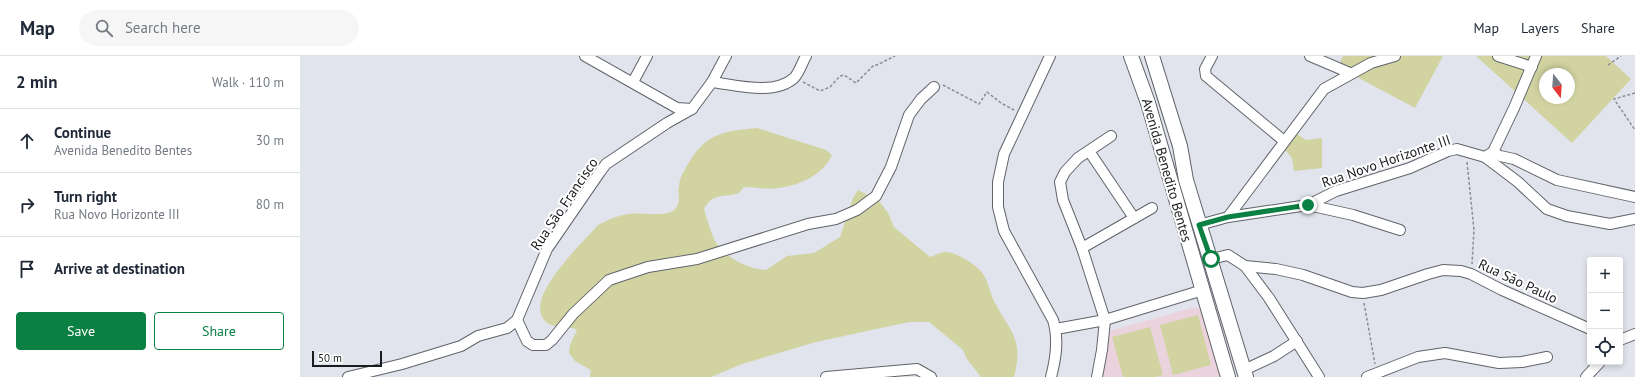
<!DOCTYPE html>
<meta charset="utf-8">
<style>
:root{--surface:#fff;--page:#f6f6f7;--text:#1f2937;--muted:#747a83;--line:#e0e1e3;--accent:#0b8043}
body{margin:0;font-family:"PT Sans",sans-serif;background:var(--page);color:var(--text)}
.controls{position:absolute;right:12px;bottom:12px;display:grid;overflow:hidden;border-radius:4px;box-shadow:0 2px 6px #0003}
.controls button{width:36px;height:36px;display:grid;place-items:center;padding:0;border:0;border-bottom:1px solid var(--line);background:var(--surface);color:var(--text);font:20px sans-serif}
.compass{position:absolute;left:1239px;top:12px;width:36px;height:36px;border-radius:50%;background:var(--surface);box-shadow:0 2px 6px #0003;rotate:163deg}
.scale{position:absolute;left:12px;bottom:10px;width:70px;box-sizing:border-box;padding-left:4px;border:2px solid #1a1b1e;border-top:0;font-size:11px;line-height:14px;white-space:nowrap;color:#1a1b1e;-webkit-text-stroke:3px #fff;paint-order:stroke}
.stop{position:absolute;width:12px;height:12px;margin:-9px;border:3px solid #0b8043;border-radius:50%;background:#fff}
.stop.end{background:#0b8043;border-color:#fff;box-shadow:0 1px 4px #0008}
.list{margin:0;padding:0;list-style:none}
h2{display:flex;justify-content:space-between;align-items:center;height:52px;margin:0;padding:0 16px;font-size:17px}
h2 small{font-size:13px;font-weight:400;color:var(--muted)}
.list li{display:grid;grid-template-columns:26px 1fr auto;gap:12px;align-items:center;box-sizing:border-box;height:64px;padding:0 16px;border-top:1px solid var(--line)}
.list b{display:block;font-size:15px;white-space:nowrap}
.list p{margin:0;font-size:13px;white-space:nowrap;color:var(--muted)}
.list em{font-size:13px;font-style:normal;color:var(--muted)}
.actions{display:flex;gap:8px;padding:12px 16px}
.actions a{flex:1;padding:9px 0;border:1px solid var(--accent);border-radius:4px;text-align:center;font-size:14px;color:var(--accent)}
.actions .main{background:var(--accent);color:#fff}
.icon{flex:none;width:22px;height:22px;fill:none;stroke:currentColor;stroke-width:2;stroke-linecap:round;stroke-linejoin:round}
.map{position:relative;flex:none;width:1335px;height:321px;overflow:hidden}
header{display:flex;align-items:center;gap:24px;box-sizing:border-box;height:56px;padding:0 20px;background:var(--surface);border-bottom:1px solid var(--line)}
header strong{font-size:19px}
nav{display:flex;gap:22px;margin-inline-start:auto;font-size:14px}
.search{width:280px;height:36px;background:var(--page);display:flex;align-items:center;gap:10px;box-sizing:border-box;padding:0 14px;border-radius:22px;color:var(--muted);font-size:15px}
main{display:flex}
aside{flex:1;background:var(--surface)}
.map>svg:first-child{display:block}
.education{fill:#ebd3dd}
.green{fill:#d1d4a1;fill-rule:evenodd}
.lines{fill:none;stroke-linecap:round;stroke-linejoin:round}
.street-casing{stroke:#60636a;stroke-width:12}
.secondary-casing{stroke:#60636a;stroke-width:16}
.path{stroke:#8a8d93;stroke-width:1.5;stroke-dasharray:3 2;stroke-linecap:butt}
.street{stroke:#fff;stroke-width:10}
.secondary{stroke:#fff;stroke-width:14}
.route{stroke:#0b8043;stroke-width:5}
.labels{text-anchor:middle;stroke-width:4;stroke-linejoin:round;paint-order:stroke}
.street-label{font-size:14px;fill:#1a1b1e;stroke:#fff}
</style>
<header>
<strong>Map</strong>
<div class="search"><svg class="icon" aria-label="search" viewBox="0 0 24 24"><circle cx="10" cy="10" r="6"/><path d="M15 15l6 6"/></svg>Search here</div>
<nav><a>Map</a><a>Layers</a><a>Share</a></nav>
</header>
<main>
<aside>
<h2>2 min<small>Walk · 110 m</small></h2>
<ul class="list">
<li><svg class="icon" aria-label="ahead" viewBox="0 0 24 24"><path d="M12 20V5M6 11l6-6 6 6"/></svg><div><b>Continue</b><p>Avenida Benedito Bentes</p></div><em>30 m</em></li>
<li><svg class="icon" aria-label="right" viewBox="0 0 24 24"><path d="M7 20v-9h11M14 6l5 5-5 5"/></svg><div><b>Turn right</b><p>Rua Novo Horizonte III</p></div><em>80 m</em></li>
<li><svg class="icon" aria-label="arrive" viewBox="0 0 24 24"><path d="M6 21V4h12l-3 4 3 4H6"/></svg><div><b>Arrive at destination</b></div></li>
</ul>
<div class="actions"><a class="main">Save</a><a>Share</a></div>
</aside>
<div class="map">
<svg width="1335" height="321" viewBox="0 0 1335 321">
<rect width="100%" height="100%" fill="#e1e4ed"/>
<!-- education -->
<path class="education" d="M895 251 902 253 921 321H801L809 275Z"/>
<!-- green -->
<g class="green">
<path d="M1043 0H1143L1115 52 1038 11Z"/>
<path d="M1176 0H1306L1331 23 1272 87ZM1245 18H1269V42H1245Z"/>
<path d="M457 72 526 94 532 99C523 119 500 129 479 132 468 134 455 131 444 131L439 137C424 142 413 136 404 153 407 163 410 174 414 183 423 201 447 213 466 214L487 200 514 197 540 181 553 142 558 134 579 145 588 157 594 171 630 201C635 200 642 195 647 196 657 197 679 210 683 218 689 227 690 238 695 247 711 277 724 283 714 321H681L667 303 663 294 629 266H609L516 286 442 308 411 321H290L291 314 275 305 269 297 270 289 277 274C267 268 253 273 246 266 221 243 283 187 297 170 306 164 317 160 328 158 340 156 367 162 375 153 382 146 377 138 379 130 380 121 384 115 388 108 406 77 424 75 457 72Z"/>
<path d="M997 78 1006 84 1022 82V112L994 115 992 102 985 94Z"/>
<path d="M898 259 911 309 873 319 860 269Z"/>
<path d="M850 271 863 319 856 321H823L812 281Z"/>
</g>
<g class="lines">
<defs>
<g id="street">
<path d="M285 0 377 52 392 53"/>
<path d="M750 0 704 98 698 126V151L704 175 753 264C759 283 756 302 751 321"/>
<path d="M912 0 905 13 906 20 984 85"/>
<path d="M1010 0 1050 17"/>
<path d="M1198 0 1232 11"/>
<path d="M333 26 347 0"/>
<path d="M412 26C436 29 474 40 494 22 499 17 502 7 506 0"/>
<path d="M789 95 834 162"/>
<path d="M1193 96 1214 52 1236 0"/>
<path d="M1185 101 1193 96 1200 100 1214 103 1257 124 1335 141"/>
<path d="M1008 149 1053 159 1100 174"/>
<path d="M928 161 1024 33 1071 7 1095 0"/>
<path d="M899 169 928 161 1008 149 1036 135 1110 112 1148 95 1157 93 1185 101 1218 126 1247 153 1267 160 1310 168 1335 163"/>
<path d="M782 192 852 152"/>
<path d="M911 203 928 199 945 210 969 242 1019 321"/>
<path d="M945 210 976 213 1003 219 1052 236 1063 237 1081 234 1128 218 1143 214 1161 215 1171 218 1202 234 1290 273"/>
<path d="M217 264 227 285 233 289H246L252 284 273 258 309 224 348 211 397 203 508 168 536 163 557 154 576 140 591 111 609 59 621 43 634 31"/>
<path d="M756 273 805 264 903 234"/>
<path d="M1320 284 1335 278"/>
<path d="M944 314 974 300 997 285"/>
<path d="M48 321 102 308 161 290 178 280 207 272 217 264 247 193 300 116 306 108 367 67 392 53 412 26 426 0"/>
<path d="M526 321 617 313 631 321"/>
<path d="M797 321 802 294 805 264 782 192 763 144 760 126 765 116 778 102 811 80"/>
<path d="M1067 321 1118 301 1145 297 1199 307 1222 306 1247 301"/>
<path d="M1286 321 1300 306"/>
</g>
<g id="secondary">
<path d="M831 0 848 47 928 321"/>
<path d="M852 0 880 90 886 124 946 321"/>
</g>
</defs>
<!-- street casing -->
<use href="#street" class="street-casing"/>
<!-- secondary casing -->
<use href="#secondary" class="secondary-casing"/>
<!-- path -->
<g class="path">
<path d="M1308 9 1321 0"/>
<path d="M503 26 520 35 530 31 540 20 544 19 556 27 574 9H577L595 0"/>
<path d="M643 29 679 48 687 36 701 47 714 54"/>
<path d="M1335 37 1314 43 1335 74"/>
<path d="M1167 106 1174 174 1172 208"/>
<path d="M1064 247 1075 308"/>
</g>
<!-- street -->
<use href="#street" class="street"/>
<!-- secondary -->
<use href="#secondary" class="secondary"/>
</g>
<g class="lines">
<!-- route -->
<path class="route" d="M911 203 899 169 928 161 1008 149"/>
</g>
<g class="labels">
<!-- street labels -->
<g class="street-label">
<text transform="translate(1086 105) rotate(-19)" y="5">Rua Novo Horizonte III</text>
<text transform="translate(867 114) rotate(74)" y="5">Avenida Benedito Bentes</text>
<text transform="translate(264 148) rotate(-56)" y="5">Rua São Francisco</text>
<text transform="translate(1218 225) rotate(25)" y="5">Rua São Paulo</text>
</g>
</g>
</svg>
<div class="controls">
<button>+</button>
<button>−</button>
<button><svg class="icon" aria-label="locate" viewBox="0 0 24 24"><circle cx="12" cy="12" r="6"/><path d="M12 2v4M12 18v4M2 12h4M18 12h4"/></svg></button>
</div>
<svg class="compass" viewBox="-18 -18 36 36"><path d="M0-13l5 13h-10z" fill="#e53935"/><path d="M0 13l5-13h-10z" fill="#747a83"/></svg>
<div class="scale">50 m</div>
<div class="stop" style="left:911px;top:203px"></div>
<div class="stop end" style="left:1008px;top:149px"></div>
</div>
</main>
